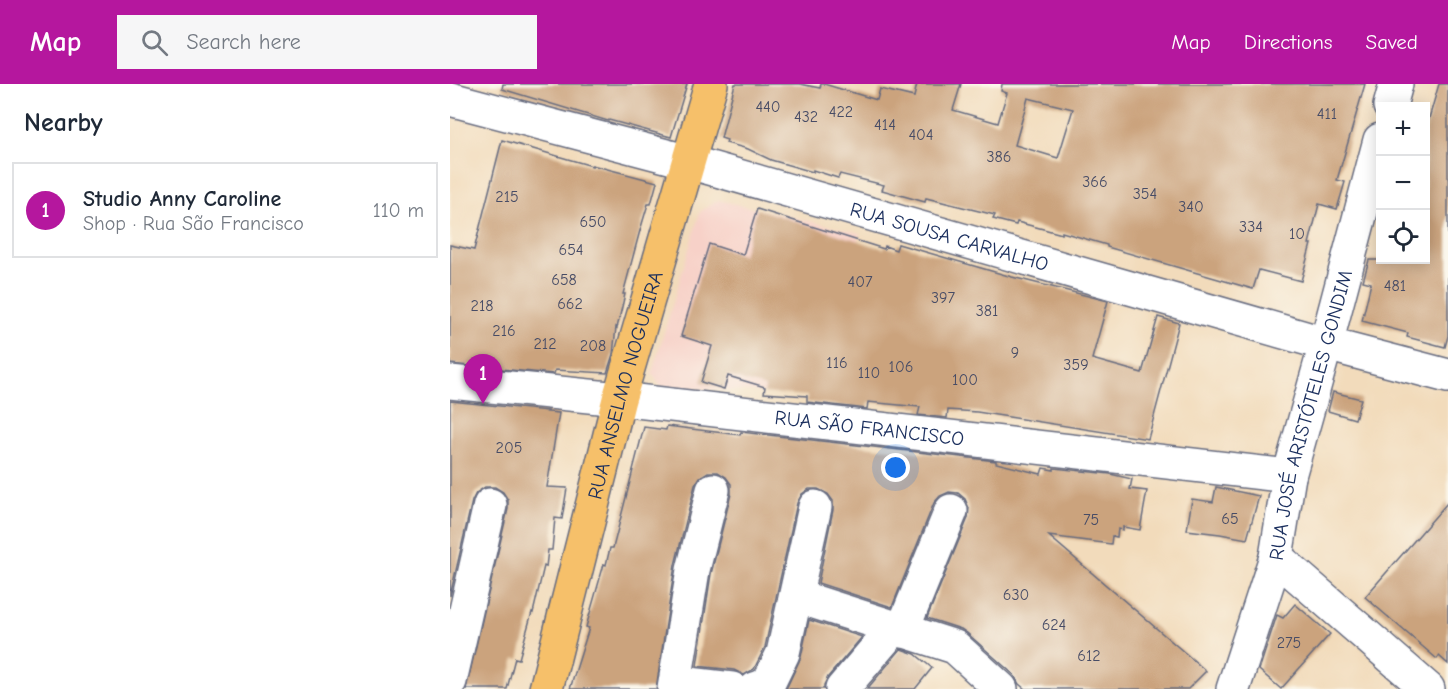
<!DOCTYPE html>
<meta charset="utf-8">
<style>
:root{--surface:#fff;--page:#f6f6f7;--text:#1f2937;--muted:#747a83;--line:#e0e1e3;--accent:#b5179e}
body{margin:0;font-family:"Comic Neue",sans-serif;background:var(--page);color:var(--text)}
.controls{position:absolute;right:18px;top:18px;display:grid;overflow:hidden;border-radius:0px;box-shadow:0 3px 15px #0003}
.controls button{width:54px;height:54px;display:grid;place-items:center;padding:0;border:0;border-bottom:2px solid var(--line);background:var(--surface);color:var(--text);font:30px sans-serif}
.you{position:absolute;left:446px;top:384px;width:21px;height:21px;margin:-15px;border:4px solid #fff;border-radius:50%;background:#1a73e8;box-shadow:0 0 0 9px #1a73e833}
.badge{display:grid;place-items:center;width:39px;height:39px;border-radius:50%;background:var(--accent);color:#fff;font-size:20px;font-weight:700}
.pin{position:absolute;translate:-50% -50px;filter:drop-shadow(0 2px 3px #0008)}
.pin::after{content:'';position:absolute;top:32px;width:21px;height:18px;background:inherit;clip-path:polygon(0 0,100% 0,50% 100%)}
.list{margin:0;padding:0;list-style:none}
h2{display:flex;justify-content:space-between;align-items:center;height:78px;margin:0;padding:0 24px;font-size:26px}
h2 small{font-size:20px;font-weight:400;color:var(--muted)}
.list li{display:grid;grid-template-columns:39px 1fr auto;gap:18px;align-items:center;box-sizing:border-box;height:96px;margin:0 12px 12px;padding:0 12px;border:2px solid var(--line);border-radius:0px}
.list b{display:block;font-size:22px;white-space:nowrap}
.list p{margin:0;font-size:20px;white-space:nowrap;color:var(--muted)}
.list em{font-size:20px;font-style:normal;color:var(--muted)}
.icon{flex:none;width:33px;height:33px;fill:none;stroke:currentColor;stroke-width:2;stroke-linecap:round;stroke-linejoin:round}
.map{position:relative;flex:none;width:998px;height:605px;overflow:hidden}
header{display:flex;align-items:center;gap:36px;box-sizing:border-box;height:84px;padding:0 30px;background:var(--accent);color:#fff}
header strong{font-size:28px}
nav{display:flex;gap:33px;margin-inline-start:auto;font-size:21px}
.search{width:420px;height:54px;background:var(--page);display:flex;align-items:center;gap:15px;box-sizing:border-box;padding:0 21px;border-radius:0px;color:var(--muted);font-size:22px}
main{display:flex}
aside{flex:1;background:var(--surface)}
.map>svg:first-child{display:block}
.built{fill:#f7d1c8}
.building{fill:#cba37d;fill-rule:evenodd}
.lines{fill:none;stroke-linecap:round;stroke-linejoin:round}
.minor-casing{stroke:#666b7f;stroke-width:36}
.major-casing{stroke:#666b7f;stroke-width:36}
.minor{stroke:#fff;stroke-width:33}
.major{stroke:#f6c06b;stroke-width:33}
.labels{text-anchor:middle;stroke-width:4.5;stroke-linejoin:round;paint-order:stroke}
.number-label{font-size:16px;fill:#474c66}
.street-label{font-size:20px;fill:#1b2f5e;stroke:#fbf7ec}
</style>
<header>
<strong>Map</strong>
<div class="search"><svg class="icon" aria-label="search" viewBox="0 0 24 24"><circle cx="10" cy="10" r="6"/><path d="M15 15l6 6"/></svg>Search here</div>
<nav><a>Map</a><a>Directions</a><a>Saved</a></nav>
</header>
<main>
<aside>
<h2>Nearby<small></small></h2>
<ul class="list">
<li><span class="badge">1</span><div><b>Studio Anny Caroline</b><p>Shop · Rua São Francisco</p></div><em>110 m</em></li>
</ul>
</aside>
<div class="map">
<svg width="998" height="605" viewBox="0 0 998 605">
<rect width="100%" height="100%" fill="#fbf7ec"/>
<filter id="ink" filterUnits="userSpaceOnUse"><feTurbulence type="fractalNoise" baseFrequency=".0167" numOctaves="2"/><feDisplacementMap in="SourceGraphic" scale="12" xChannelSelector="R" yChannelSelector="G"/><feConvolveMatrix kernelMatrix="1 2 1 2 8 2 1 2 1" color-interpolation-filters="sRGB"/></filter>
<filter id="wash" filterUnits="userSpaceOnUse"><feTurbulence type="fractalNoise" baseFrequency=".008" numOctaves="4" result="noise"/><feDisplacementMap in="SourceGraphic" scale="24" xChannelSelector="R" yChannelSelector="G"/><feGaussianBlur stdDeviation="1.35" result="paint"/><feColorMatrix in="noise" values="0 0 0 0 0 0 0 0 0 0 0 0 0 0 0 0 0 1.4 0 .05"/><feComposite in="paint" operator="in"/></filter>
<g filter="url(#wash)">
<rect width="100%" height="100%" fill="#f2dbbb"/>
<!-- built -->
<path class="built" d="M268 116 410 149 364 312 210 302 202 289 250 128Z"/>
<g id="blocks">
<!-- building -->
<g class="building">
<path d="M53 0H237L221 53 159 36 158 37 52 5Z"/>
<path d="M285 0H350L370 4 371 0H374L427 16 430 5 464 13 467 0H511L503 26 548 39 557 9 551 7 552 0H915L887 96 895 98 887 125 869 120 859 160H861L851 197 809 186 803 205 657 163V161L612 148V150L567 138 566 141 543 135 545 131 476 114 475 118 432 106 434 101 390 90 388 94 363 86V88L321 76 298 65 276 59 277 56 271 54ZM578 14 623 25 608 74 565 61Z"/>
<path d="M989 0H998V252L995 263 957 253 958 249 912 237 921 199 913 197 919 176H975V48Z"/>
<path d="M52 56 142 82V81L207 98 201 120H198L189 150 173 210H175L167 244 166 243 163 270 157 289 105 286 104 290 0 280V161L24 166Z"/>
<path d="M307 125 434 165 435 162 446 166 448 160 562 193 658 217 642 275 692 289 708 233 729 239 698 355 527 328 498 326 497 334 468 331 470 323 418 318 417 325 357 318V312L314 309 315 303 278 292 274 305 251 298 262 262 231 252 259 160 293 171Z"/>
<path d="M883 308 911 315 905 335 878 327Z"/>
<path d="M0 317 98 327 97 328 109 329 97 403 117 404 112 435 105 434 102 466H98L96 483 94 482 83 529 82 528 69 575 65 574 57 605H16L58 425V416L53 408 45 403H35L26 409 22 417 0 512Z"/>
<path d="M217 342 290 351 291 348 546 377V379L591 390 593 384 604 386V384L660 390 682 395 680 405 697 407 690 446 673 443V446L668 445 667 453 662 452 661 460 599 452 756 587 738 605H575L569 600 564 591 517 549 511 545 477 534 518 434 519 424 515 415 508 409 499 408 490 412 484 419 442 523 368 499 383 426V417L378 410 368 405H359L352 410 347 419 315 563 304 585 294 591 284 586 247 582 261 490 281 410V400L276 393 268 388H258L250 393 245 401 225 481 206 605H120L139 544 136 543 154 480 156 481 160 464H163L194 343 216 346Z"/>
<path d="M766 403 809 412 797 455 770 450 737 446 742 415 763 418Z"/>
<path d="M998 418V580L989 572 987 575 915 513Z"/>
<path d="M845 520 880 550 831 605 809 586 827 531 833 534Z"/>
<path d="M359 536 412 553 378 593 374 601V605H336L351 573Z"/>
<path d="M451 565 465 570 482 584 465 605H417Z"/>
</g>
</g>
</g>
<g filter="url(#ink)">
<use href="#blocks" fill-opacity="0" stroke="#666b7f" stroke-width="1.5"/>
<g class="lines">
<defs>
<g id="minor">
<path id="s1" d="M0 15 239 78 876 260 998 292"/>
<path d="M940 22 946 0"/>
<path id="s2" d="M0 298 169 315 839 392"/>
<path d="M826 473 978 605"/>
<path d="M346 512 505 563 551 605"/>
<path d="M452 547 501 427"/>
<path d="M0 597 40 421"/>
<path d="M225 603 239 600 282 605"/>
<path d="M224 605 243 486 263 406"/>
<path d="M305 605 311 603 319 598 333 569 365 423"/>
<path d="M392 605 444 544"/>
<path id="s3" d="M783 605 826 473 839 392 876 260 930 56"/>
</g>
<g id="major">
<path id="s4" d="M96 605 169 315 261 0"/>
</g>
</defs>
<!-- minor casing -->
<use href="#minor" class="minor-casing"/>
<!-- major casing -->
<use href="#major" class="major-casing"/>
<!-- minor -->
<use href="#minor" class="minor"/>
<!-- major -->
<use href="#major" class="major"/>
</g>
</g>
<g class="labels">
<!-- number labels -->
<g class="number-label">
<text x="318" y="28">440</text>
<text x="391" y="33">422</text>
<text x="877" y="35">411</text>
<text x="356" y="38">432</text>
<text x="435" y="46">414</text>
<text x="471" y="56">404</text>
<text x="549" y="78">386</text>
<text x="645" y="103">366</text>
<text x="695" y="115">354</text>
<text x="57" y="118">215</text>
<text x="741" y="128">340</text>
<text x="143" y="143">650</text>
<text x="801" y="148">334</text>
<text x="847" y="155">10</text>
<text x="121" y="171">654</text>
<text x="114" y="201">658</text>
<text x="410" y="203">407</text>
<text x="945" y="207">481</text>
<text x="493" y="219">397</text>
<text x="120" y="225">662</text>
<text x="32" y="227">218</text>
<text x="537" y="232">381</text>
<text x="54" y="252">216</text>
<text x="95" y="265">212</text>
<text x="143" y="267">208</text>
<text x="565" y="274">9</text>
<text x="387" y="284">116</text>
<text x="626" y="286">359</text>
<text x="451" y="288">106</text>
<text x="419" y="294">110</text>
<text x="515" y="301">100</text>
<text x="59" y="369">205</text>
<text x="780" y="440">65</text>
<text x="641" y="441">75</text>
<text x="566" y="516">630</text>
<text x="604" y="546">624</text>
<text x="839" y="564">275</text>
<text x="639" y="577">612</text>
</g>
<!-- street labels -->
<g class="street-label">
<text dy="7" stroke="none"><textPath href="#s1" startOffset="518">RUA SOUSA CARVALHO</textPath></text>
<text dy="7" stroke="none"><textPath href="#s4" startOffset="314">RUA ANSELMO NOGUEIRA</textPath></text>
<text dy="7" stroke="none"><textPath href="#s3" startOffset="285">RUA JOSÉ ARISTÓTELES GONDIM</textPath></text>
<text dy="7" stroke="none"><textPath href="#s2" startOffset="422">RUA SÃO FRANCISCO</textPath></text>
</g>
</g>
</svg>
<div class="controls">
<button>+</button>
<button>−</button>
<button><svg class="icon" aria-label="locate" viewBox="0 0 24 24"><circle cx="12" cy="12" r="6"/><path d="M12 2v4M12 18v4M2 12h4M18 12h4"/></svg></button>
</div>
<div class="you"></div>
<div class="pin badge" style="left:33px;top:320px">1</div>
</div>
</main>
